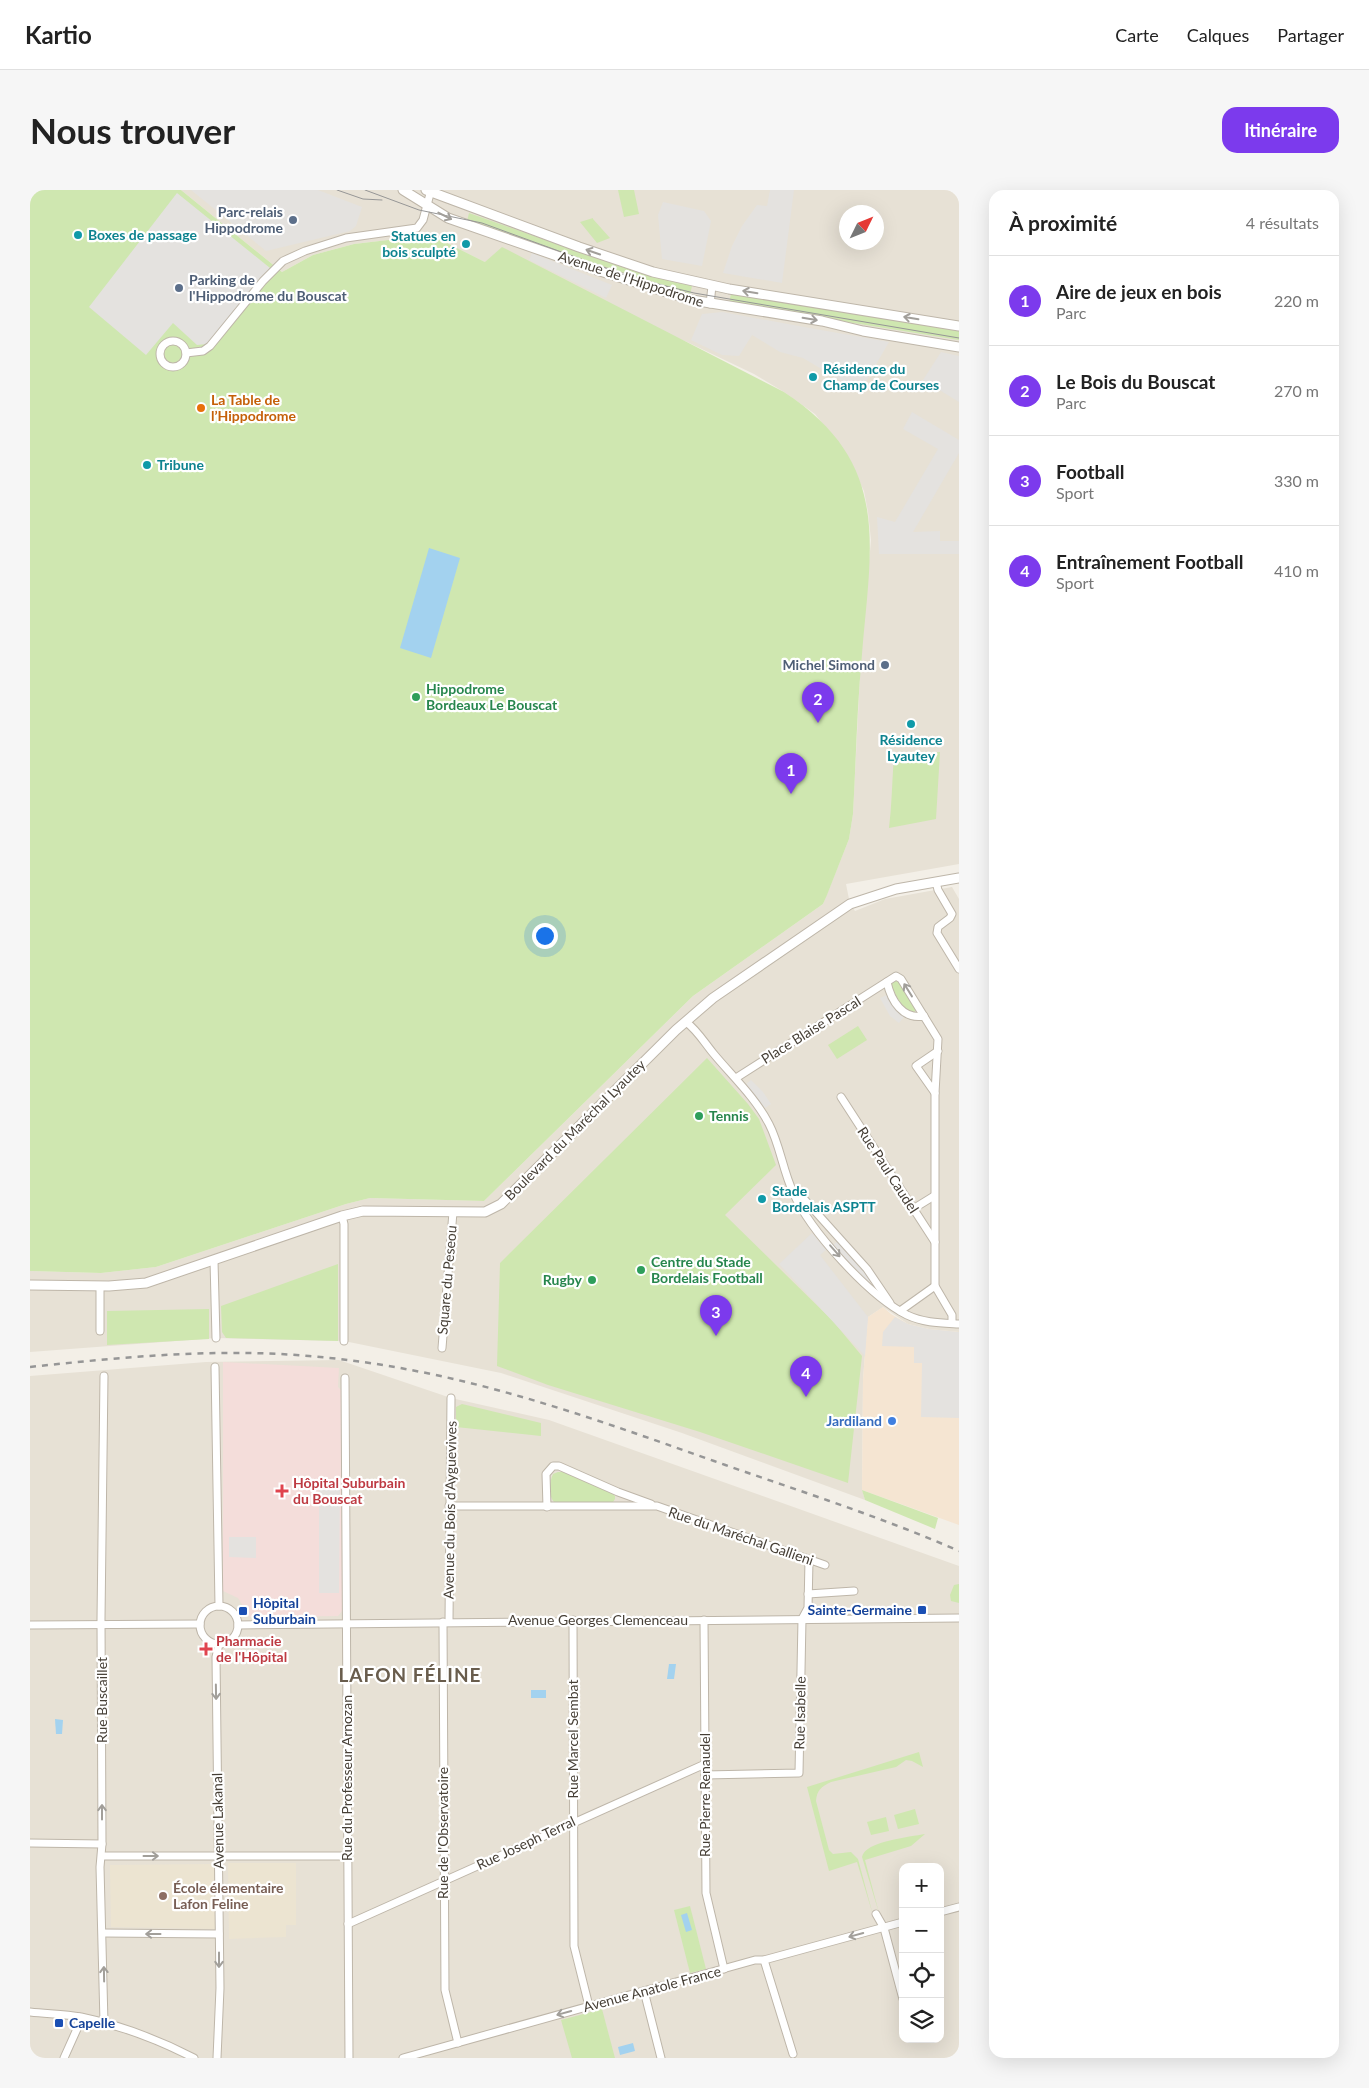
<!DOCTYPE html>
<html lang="fr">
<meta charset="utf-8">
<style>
:root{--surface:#fff;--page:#f6f6f6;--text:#222;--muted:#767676;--line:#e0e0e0;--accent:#7c3aed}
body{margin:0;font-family:Lato,sans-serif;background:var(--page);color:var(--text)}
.controls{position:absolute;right:15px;bottom:15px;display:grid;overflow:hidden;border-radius:10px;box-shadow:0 5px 20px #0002}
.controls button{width:45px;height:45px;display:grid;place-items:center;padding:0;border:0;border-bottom:1px solid var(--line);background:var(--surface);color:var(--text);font:25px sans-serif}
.compass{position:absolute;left:809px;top:15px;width:45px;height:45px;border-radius:50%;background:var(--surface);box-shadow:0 5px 20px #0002;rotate:47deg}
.you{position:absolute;left:514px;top:745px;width:18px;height:18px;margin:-12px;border:4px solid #fff;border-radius:50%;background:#1a73e8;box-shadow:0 0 0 8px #1a73e833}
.badge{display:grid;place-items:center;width:32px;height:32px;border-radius:50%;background:var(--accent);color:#fff;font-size:16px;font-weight:700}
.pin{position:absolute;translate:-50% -41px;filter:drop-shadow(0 1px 2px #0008)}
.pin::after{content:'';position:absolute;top:26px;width:18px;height:15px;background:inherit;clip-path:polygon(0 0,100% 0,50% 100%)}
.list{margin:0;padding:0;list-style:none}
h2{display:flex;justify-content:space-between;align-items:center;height:65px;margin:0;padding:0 20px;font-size:21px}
h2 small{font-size:16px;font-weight:400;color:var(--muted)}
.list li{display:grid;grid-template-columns:32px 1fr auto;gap:15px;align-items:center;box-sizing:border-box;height:90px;padding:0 20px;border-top:1px solid var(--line)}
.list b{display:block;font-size:19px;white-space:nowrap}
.list p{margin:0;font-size:16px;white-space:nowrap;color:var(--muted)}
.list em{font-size:16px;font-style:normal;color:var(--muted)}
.icon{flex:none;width:28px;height:28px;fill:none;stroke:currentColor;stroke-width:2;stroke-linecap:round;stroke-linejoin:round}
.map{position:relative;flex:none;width:929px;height:1868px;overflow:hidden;border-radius:15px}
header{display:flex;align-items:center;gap:30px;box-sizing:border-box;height:70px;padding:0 25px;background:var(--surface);border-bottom:1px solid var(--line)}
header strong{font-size:24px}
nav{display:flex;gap:28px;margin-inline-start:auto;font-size:18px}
.intro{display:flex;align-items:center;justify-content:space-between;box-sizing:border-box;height:120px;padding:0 30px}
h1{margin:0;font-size:35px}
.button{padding:12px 22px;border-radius:15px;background:var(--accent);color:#fff;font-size:18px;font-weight:700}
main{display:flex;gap:30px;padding:0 30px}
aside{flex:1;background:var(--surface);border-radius:15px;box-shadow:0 5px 20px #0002}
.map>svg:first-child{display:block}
.residential{fill:#e7e1d5;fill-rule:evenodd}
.commercial{fill:#f5e5d2}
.education{fill:#ece4d1}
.medical{fill:#f4ddda}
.green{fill:#cfe7b0}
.parking{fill:#e4e2df}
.water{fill:#a3d2ef}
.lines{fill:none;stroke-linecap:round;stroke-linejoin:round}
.minor-casing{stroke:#beb6a9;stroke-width:9}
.tertiary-casing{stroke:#beb6a9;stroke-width:11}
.minor{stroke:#fff;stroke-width:7}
.tertiary{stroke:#fff;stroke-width:9}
.tram{stroke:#969696;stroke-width:1}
.rail{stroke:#969696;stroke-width:2.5;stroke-dasharray:6 6;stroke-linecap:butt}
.oneway{stroke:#a29f9a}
.service-dot{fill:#5c6f8a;stroke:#fff;stroke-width:2}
.culture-dot{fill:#0f9aa8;stroke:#fff;stroke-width:2}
.food-dot{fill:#e8710a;stroke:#fff;stroke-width:2}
.leisure-dot{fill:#2e9e5b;stroke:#fff;stroke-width:2}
.shop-dot{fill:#3f7fe0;stroke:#fff;stroke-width:2}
.health-dot{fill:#e0444e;stroke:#fff;stroke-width:2}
.transit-dot{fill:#1a4fb4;stroke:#fff;stroke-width:2}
.education-dot{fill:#8d6e63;stroke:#fff;stroke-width:2}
.labels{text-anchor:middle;stroke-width:4.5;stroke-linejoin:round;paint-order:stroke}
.service-label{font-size:14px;font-weight:bold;fill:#4e5e75;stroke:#fff;text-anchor:end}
.culture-label{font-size:14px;font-weight:bold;fill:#0d838f;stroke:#fff;text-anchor:start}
.street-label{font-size:14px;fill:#463f36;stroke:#fff}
.food-label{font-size:14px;font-weight:bold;fill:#c56008;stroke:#fff;text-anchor:start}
.leisure-label{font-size:14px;font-weight:bold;fill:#27864d;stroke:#fff;text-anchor:start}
.shop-label{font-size:14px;font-weight:bold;fill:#366cbe;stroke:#fff;text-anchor:end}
.health-label{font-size:14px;font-weight:bold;fill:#be3a42;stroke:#fff;text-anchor:start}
.transit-label{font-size:14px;font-weight:bold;fill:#164399;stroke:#fff;text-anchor:start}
.education-label{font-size:14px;font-weight:bold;fill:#785e54;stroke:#fff;text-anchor:start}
.district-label{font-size:19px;font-weight:bold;letter-spacing:1px;fill:#695d4d;stroke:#fff}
</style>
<header>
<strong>Kartio</strong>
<nav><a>Carte</a><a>Calques</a><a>Partager</a></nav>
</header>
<div class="intro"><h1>Nous trouver</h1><a class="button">Itinéraire</a></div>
<main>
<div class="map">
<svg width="929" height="1868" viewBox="0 0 929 1868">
<rect width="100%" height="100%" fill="#f3efe7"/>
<!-- residential -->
<g class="residential">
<path d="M151 0H929V674L816 694 820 714 825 721 855 709 922 697 929 709V1142L899 1139 878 1134 853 1117 838 1127 833 1189 832 1299 835 1310 652 1243 471 1183 314 1151 186 1148 0 1162V1081L71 1083 126 1077 316 1014 340 1008 454 1011 663 806 793 714 819 649 823 624 831 465 841 350 838 322 834 301 813 259 785 224 754 202 724 184 657 152 455 72 401 45 324 54 283 65 252 82ZM816 22H846V52H816Z"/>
<path d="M309 1170 421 1208 519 1230 929 1376V1868H0V1186L176 1172ZM873 1677H910V1849H873Z"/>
</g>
<!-- commercial -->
<path class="commercial" d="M853 1117 861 1124 878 1134 899 1139 929 1142V1335L832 1300 833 1189 838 1127Z"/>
<!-- education -->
<g class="education">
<path d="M198 1673H266V1735H256V1747L199 1749Z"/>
<path d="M185 1674V1739L81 1737 80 1675Z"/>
</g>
<!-- medical -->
<path class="medical" d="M193 1172 309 1178 308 1197 311 1200 312 1421 308 1426 220 1427 208 1408 193 1401Z"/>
<!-- green -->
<g class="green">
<path d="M0 0H151L252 82 283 65 324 54 401 45 455 72 472 57 754 202C862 273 841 354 832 464 827 517 826 571 823 624L819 649 797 705 793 714 663 806 454 1011 340 1008 316 1014 126 1077 71 1083 0 1081Z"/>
<path d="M588 0H604L609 24 594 27Z"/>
<path d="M439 23 592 77 662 96 660 105 629 97 437 31Z"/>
<path d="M563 28V29L580 48 567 53 550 32Z"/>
<path d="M701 104 929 141V150L699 113Z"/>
<path d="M910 562 906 629 859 638C862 614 862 590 864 566Z"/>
<path d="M867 790 886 819 884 824C871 817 867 808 861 795L863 791Z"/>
<path d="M828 836 837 850 807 869 798 855Z"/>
<path d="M677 868 718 914 729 929 746 975 695 1025 802 1130 832 1166 818 1293 670 1242 518 1195 467 1176 470 1073Z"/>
<path d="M308 1074V1151L196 1148 192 1142 191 1116Z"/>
<path d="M179 1119V1149L77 1155V1121Z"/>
<path d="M432 1214 511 1233V1246L426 1237V1217Z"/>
<path d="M528 1282H533L581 1302 585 1306V1309L583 1312H524C518 1305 519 1293 523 1284Z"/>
<path d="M832 1300 908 1328 905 1339 835 1310Z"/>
<path d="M929 1394V1413L921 1411 920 1405 924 1395Z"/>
<path d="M889 1562 893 1577 882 1571 876 1570 866 1577 801 1592C791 1597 787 1600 786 1611L799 1660 803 1664 821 1662 828 1669 843 1725 827 1672 799 1681 777 1597Z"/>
<path d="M885 1619 889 1634 868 1639 864 1625Z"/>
<path d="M856 1627 859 1641 841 1645 837 1632Z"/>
<path d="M895 1644 881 1656 835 1670 849 1723 832 1667C835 1651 880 1647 895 1644Z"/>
<path d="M660 1716 676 1779 660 1783 644 1720Z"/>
<path d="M572 1819 585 1868H542L531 1830Z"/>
</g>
<!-- parking -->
<g class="parking">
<path d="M161 0H288L332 17 326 36 320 41 236 61Z"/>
<path d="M740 0H764L752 93 693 83 702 56 712 36 727 15 737 16Z"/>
<path d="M147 3 240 78 177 154 167 155 143 133 116 165 59 117Z"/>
<path d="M633 12 674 21 681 31 672 76 632 69 628 25Z"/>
<path d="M502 63 582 95 576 108 499 70Z"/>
<path d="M692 122 791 140 859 152 830 202 773 168 750 162 722 145 709 166 692 165 661 150 672 124Z"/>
<path d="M911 162 929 166V212L893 190Z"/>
<path d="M882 222 929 250V263L883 342 910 341V351H929V364H849L847 327 865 332 908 259 873 239Z"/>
<path d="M857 805 874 827 869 833 860 826 850 808Z"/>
<path d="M721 890 733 902 741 914 735 918 716 894Z"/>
<path d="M782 1043 796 1060 790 1065 838 1127 835 1166 749 1074Z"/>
<path d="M808 1051 840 1086 839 1092 834 1091 804 1057V1054Z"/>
<path d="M865 1127 878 1134 899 1139 929 1142V1228L891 1227 892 1173H884V1157L852 1156 853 1142Z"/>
<path d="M289 1299H310L309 1403H289Z"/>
<path d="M199 1347H226V1368L199 1367Z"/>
</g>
<!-- water -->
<g class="water">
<path d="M399 358 430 368 401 468 370 458Z"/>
<path d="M639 1474H646L644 1489H637Z"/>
<rect x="501" y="1500" width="15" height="8"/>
<path d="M25 1529 33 1530 32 1544H26Z"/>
<path d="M657 1723 662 1740 656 1742 651 1725Z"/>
<path d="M603 1853 605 1861 590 1865 588 1857Z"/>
</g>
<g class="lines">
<defs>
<g id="minor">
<path d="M680 114 682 96"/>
<circle cx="143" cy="164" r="13"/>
<path d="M156 163 173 161 180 156 233 91 253 71 275 61 316 48 387 38 393 30 401 0"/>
<path d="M906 692 908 700 922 724 920 728 908 737 907 743 929 779"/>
<path d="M857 792C861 811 873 830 894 826"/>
<path d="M656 832C667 840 674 852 683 863 702 886 725 907 739 934 750 955 753 981 763 1002 780 1041 839 1106 877 1125 894 1133 911 1133 929 1134"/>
<path d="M706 888 866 786 871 789 908 849 905 903V1096L922 1125V1133"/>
<path d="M905 903 886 876 908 861"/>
<path d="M811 907 905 1052"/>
<path d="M766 1000 837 1079 860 1113"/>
<path d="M883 1019 904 1006"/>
<path d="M312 1026 314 1034V1151"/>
<path d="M184 1071 186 1148"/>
<path d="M70 1096V1141"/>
<path d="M870 1121 905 1096"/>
<path d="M412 1158 423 1022"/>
<path d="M185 1177 189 1416"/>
<path d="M315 1188 319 1868"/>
<path d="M419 1316H627L795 1375"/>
<path d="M517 1317 516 1284 523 1276H529L588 1302 621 1314"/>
<path d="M778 1404 824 1401"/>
<circle cx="189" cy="1435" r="19"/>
<path d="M543 1430 544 1756 559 1816"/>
<path d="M674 1430 676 1703 694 1779"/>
<path d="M413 1432 415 1800 428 1853"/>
<path d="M419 1432 421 1208"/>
<path d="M0 1435 170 1434"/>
<path d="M208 1435 929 1428"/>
<path d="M675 1585 769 1583 772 1429 778 1418 779 1370"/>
<path d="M0 1653 72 1654"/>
<path d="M72 1666H317"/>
<path d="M910 1722 929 1717"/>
<path d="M846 1724 854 1738 873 1809"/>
<path d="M318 1734 675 1574"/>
<path d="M73 1743 189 1744"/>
<path d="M734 1770 763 1864"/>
<path d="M614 1801 631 1868"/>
<path d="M0 1822C17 1824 34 1824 51 1827 89 1835 129 1850 164 1868"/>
<path d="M74 1833 70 1677 72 1654 71 1429 74 1186"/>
<path d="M34 1868 47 1839 49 1827"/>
<path d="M187 1868 190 1798 186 1467 189 1454"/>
<path d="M373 1868 725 1770H734L873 1732"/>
</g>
<g id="tertiary">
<path d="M373 0 418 28 570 81 662 110 792 131 833 141 929 157"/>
<path d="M396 0 549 57 623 82 699 99 929 136"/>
<path d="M0 1095 79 1096 116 1093 312 1026 333 1021 455 1022 471 1014 646 840 683 808 820 714 866 699 929 688"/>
</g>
</defs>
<!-- minor casing -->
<use href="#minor" class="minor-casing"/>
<!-- tertiary casing -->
<use href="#tertiary" class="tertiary-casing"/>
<!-- minor -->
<use href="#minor" class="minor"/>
<!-- tertiary -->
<use href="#tertiary" class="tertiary"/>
<!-- tram -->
<g class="tram">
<path d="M307 0 333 9 352 10"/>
<path d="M335 0 389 20 452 33 600 87 664 103 929 148"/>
</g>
<!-- rail -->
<path class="rail" d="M0 1177C93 1167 186 1158 279 1166 425 1178 548 1223 684 1271 766 1300 849 1326 929 1361"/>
</g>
<!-- one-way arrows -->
<defs><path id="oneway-shaft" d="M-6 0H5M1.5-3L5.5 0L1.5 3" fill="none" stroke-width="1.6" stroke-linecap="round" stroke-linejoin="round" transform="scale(1.25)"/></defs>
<g class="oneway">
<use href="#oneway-shaft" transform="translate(415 26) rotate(27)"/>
<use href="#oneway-shaft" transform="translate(563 62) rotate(-161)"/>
<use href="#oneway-shaft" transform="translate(720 102) rotate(-171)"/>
<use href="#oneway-shaft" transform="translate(881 128) rotate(-171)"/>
<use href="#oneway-shaft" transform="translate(780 129) rotate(9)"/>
<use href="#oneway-shaft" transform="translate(878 800) rotate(-122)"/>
<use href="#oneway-shaft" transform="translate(805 1061) rotate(49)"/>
<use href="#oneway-shaft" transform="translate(186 1502) rotate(89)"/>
<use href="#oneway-shaft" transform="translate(72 1622) rotate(-90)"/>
<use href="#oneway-shaft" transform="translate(121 1666)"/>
<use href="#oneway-shaft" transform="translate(123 1744) rotate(-180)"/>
<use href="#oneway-shaft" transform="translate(826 1745) rotate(165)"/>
<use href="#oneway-shaft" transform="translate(189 1770) rotate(90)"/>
<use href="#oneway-shaft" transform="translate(74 1784) rotate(-91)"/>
<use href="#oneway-shaft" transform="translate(534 1823) rotate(165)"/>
</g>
<!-- markers -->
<g class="service-dot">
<circle cx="263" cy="30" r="5"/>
<circle cx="149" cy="98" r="5"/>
<circle cx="855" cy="475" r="5"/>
</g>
<g class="culture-dot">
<circle cx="48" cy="45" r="5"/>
<circle cx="436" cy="54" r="5"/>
<circle cx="783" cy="187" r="5"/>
<circle cx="117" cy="275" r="5"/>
<circle cx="881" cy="534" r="5"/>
<circle cx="732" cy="1009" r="5"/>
</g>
<circle class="food-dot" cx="171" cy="218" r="5"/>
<g class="leisure-dot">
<circle cx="386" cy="507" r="5"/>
<circle cx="669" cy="926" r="5"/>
<circle cx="611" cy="1080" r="5"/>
<circle cx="562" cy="1090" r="5"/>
</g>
<circle class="shop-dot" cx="862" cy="1231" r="5"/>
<g class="health-dot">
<path d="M249.5 1293.5h5v5h5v5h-5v5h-5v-5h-5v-5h5z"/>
<path d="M173.5 1451.5h5v5h5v5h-5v5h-5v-5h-5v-5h5z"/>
</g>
<g class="transit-dot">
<rect x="887" y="1415" width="10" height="10" rx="2.5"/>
<rect x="208" y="1416" width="10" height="10" rx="2.5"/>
<rect x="24" y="1828" width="10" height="10" rx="2.5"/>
</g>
<circle class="education-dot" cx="133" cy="1706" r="5"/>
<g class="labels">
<!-- service labels -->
<g class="service-label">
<text x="253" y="27">Parc-relais<tspan x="253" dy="16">Hippodrome</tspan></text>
<text x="159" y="95" text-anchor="start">Parking de<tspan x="159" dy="16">l'Hippodrome du Bouscat</tspan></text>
<text x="845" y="480">Michel Simond</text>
</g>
<!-- culture labels -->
<g class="culture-label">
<text x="58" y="50">Boxes de passage</text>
<text x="426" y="51" text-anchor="end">Statues en<tspan x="426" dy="16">bois sculpté</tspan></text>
<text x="793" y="184">Résidence du<tspan x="793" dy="16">Champ de Courses</tspan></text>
<text x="127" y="280">Tribune</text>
<text x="881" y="555" text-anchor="middle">Résidence<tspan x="881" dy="16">Lyautey</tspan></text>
<text x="742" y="1006">Stade<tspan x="742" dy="16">Bordelais ASPTT</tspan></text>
</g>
<!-- street labels -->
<g class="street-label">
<text transform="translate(601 89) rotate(18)" y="5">Avenue de l'Hippodrome</text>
<text transform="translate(781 840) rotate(-32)" y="5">Place Blaise Pascal</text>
<text transform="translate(545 940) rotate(-45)" y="5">Boulevard du Maréchal Lyautey</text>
<text transform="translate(858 980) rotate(57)" y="5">Rue Paul Caudel</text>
<text transform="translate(417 1090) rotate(-85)" y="5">Square du Peseou</text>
<text transform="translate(420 1320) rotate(-89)" y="5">Avenue du Bois d'Ayguevives</text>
<text transform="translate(711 1346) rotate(19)" y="5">Rue du Maréchal Gallieni</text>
<text x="568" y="1435">Avenue Georges Clemenceau</text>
<text transform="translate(72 1510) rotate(-90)" y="5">Rue Buscaillet</text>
<text transform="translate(770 1523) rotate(-89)" y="5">Rue Isabelle</text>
<text transform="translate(543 1549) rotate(-90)" y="5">Rue Marcel Sembat</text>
<text transform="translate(317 1588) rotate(-90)" y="5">Rue du Professeur Arnozan</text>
<text transform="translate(675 1605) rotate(-90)" y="5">Rue Pierre Renaudel</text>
<text transform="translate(188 1631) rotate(-91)" y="5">Avenue Lakanal</text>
<text transform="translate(413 1643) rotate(-90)" y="5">Rue de l'Observatoire</text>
<text transform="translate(496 1653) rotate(-25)" y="5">Rue Joseph Terral</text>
<text transform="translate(622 1799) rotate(-15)" y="5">Avenue Anatole France</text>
</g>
<!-- food labels -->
<g class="food-label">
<text x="181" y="215">La Table de<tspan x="181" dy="16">l’Hippodrome</tspan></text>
</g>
<!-- leisure labels -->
<g class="leisure-label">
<text x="396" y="504">Hippodrome<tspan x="396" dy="16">Bordeaux Le Bouscat</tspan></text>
<text x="679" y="931">Tennis</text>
<text x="621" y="1077">Centre du Stade<tspan x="621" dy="16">Bordelais Football</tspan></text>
<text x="552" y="1095" text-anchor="end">Rugby</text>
</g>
<!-- shop labels -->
<g class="shop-label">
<text x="852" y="1236">Jardiland</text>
</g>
<!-- health labels -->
<g class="health-label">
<text x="263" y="1298">Hôpital Suburbain<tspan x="263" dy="16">du Bouscat</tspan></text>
<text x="186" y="1456">Pharmacie<tspan x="186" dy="16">de l'Hôpital</tspan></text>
</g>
<!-- transit labels -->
<g class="transit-label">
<text x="223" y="1418">Hôpital<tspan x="223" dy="16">Suburbain</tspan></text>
<text x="882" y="1425" text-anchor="end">Sainte-Germaine</text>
<text x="39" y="1838">Capelle</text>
</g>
<!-- education labels -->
<g class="education-label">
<text x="143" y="1703">École élementaire<tspan x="143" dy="16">Lafon Feline</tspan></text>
</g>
<!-- district labels -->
<g class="district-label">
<text x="380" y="1492">LAFON FÉLINE</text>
</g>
</g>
</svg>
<div class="controls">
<button>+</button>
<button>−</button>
<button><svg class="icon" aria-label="locate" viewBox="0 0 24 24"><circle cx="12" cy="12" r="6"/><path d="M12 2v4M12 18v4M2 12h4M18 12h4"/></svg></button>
<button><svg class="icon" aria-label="layers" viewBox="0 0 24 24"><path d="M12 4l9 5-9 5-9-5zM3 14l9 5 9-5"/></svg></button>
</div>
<svg class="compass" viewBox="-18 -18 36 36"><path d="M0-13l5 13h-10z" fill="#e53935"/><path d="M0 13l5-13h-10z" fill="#767676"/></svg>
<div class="you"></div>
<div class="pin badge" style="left:761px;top:604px">1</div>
<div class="pin badge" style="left:788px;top:533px">2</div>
<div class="pin badge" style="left:686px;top:1146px">3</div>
<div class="pin badge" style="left:776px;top:1207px">4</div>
</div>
<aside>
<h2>À proximité<small>4 résultats</small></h2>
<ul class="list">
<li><span class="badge">1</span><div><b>Aire de jeux en bois</b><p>Parc</p></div><em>220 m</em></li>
<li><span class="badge">2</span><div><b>Le Bois du Bouscat</b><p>Parc</p></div><em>270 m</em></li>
<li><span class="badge">3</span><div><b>Football</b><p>Sport</p></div><em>330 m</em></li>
<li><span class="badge">4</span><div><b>Entraînement Football</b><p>Sport</p></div><em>410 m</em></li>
</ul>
</aside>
</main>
